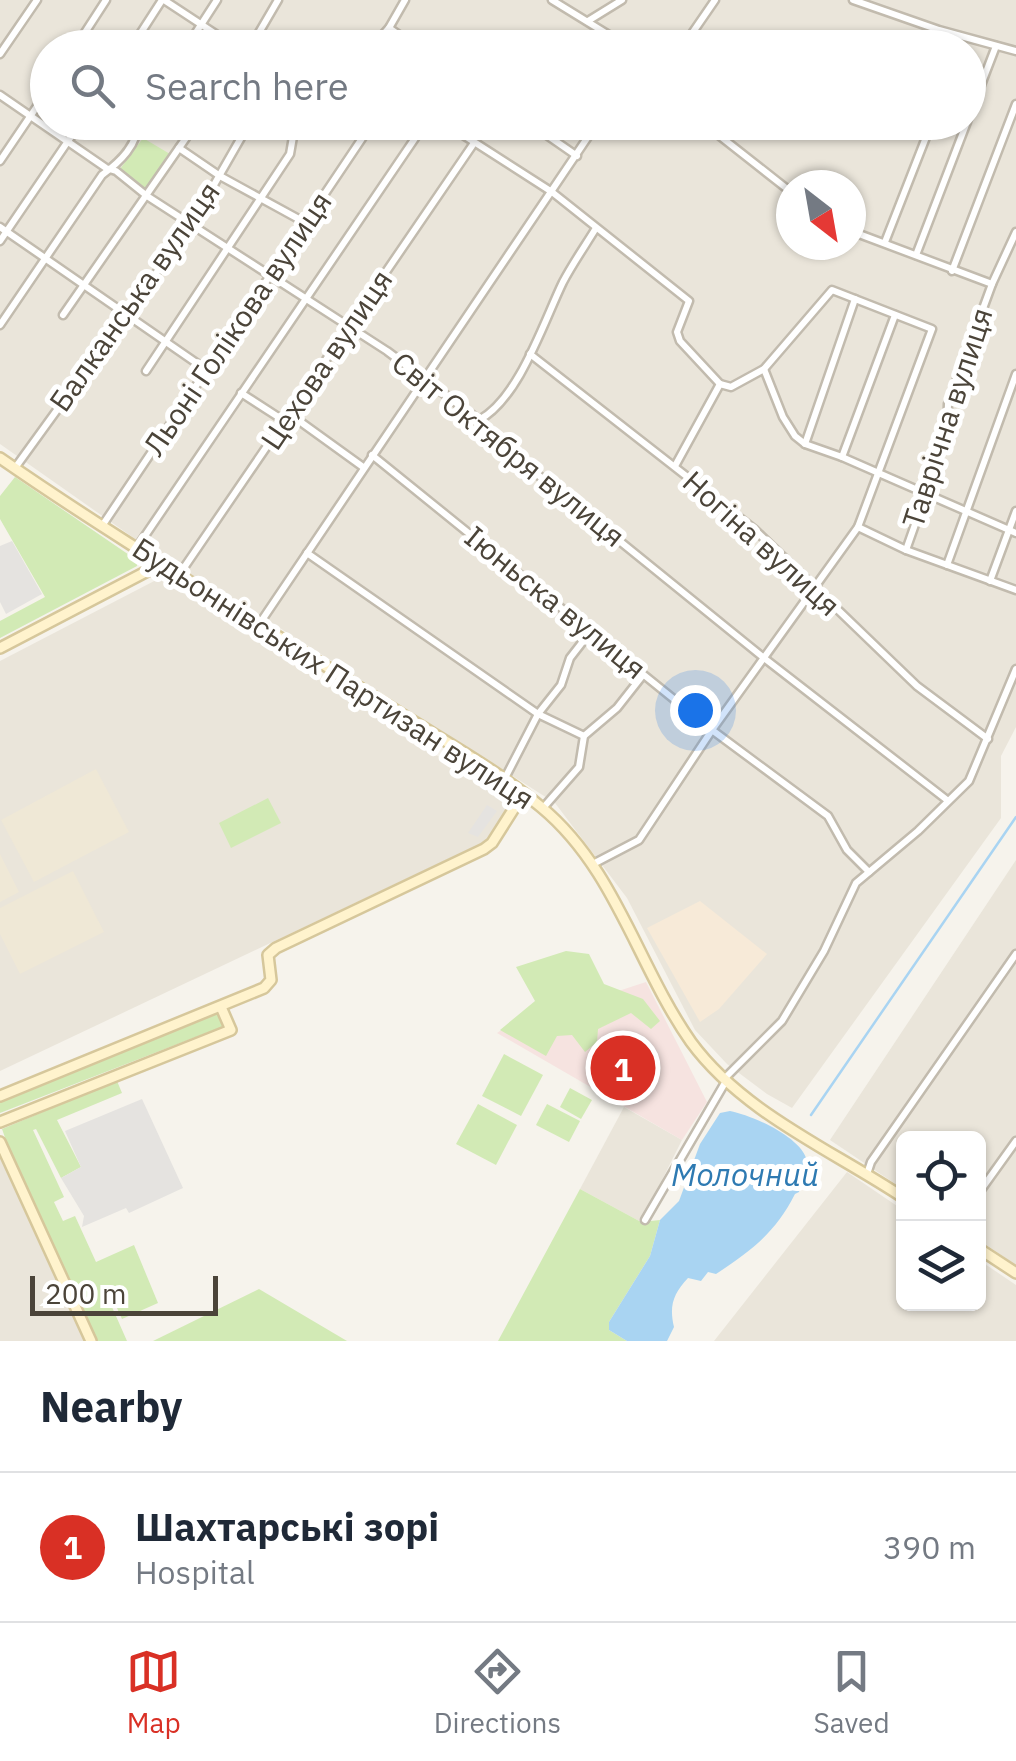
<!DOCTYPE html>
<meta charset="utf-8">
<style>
:root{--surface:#fff;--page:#f6f6f7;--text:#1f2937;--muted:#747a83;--line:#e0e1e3;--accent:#d93025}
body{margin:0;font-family:"IBM Plex Sans",sans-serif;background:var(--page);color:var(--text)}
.controls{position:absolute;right:30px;bottom:30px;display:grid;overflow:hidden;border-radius:15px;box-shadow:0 2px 8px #0004}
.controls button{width:90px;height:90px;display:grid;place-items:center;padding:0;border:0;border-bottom:2px solid var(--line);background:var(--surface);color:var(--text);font:50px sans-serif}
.compass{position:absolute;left:776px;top:170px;width:90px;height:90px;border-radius:50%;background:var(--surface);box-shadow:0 2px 8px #0004;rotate:149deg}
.scale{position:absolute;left:30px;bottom:25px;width:188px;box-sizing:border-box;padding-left:10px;border:5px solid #4b4439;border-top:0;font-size:28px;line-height:35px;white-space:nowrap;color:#4b4439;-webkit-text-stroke:8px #fff;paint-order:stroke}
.you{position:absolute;left:695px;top:710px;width:35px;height:35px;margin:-25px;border:8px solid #fff;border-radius:50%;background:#1a73e8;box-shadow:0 0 0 15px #1a73e833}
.badge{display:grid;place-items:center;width:65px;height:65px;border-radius:50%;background:var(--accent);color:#fff;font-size:32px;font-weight:700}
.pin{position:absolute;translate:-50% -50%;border:5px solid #fff;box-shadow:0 2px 10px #0006}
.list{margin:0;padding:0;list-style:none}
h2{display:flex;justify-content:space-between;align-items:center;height:130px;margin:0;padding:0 40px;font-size:42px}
h2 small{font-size:32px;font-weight:400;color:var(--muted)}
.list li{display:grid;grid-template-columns:65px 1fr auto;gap:30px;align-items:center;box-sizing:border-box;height:150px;padding:0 40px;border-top:2px solid var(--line)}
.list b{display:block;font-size:38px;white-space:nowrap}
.list p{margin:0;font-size:32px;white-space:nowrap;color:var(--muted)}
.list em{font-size:32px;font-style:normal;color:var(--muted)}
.icon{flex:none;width:55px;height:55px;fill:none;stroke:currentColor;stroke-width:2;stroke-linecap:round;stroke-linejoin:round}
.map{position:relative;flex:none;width:1016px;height:1341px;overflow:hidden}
.search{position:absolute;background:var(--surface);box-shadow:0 2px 8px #0004;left:30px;right:30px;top:30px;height:110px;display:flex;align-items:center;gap:25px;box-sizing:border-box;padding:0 35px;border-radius:55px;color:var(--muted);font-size:38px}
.sheet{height:280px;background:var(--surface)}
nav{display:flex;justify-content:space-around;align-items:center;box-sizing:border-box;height:140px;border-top:2px solid var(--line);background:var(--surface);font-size:28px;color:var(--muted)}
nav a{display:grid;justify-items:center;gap:5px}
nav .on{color:var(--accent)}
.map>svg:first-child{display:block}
.residential{fill:#eae5da;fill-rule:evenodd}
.commercial{fill:#f7ead8}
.education{fill:#efe8d6}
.medical{fill:#f6e3e0}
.green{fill:#d2eab5}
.parking{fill:#e5e3e0}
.water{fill:#a9d4f2}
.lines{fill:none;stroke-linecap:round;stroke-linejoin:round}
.stream{stroke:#a9d4f2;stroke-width:2.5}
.street-casing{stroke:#c2bbae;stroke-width:11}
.secondary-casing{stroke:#d6c79b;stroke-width:14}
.street{stroke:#fff;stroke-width:6}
.secondary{stroke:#fff3cd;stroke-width:9}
.labels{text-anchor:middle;stroke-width:10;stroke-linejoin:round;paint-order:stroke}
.street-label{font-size:30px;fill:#4b4439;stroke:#fff}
.water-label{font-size:32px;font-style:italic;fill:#2e7ab2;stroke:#fff}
</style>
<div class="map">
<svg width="1016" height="1341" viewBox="0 0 1016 1341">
<rect width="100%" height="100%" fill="#f6f3ec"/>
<!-- residential -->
<g class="residential">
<path d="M0 0H712L680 47 48 48V122H968V48L684 47 717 0H1016V727L1001 756V818L792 1108 767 1094 727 1064 695 1030 627 898 555 803 272 623 158 555 0 444ZM791 185H851V245H791Z"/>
<path d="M160 578 519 808 486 841 0 1071V661Z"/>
<path d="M1016 860V1265L979 1240 978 1138H904L903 1189 830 1140Z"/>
<path d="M624 1107 682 1140 641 1222 580 1189Z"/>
<path d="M0 1154 90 1341H0Z"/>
<path d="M847 1172 903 1210 904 1304H978L979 1260 1016 1285V1341H714Z"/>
</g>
<!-- commercial -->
<path class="commercial" d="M700 901 767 954 719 1009 700 1022 647 928Z"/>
<!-- education -->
<g class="education">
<path d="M96 769 129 832 34 882 1 820Z"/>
<path d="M0 854 19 892 0 902Z"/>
<path d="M73 871 104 932 20 974 0 934V908Z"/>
</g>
<!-- medical -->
<path class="medical" d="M646 982 707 1102 682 1140 497 1033 540 1003 600 997Z"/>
<!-- green -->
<g class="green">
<path d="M143 138 170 154 147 191 120 169Z"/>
<path d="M15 477 138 561 137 566 0 638V621L45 597 0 519V496Z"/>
<path d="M268 798 281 823 231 848 219 823Z"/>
<path d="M566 951 589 954 604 984 643 999 660 1021 651 1029 631 1013 598 1029 597 1042 585 1052 572 1035 557 1036 546 1056 500 1030 535 1001 516 967Z"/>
<path d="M219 1013 224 1026 0 1113V1097Z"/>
<path d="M504 1054 543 1075 521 1116 482 1096Z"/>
<path d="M117 1081 122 1093 57 1120 81 1167 61 1178 36 1129 33 1130 64 1197 54 1202 63 1221 75 1216 96 1262 134 1245 158 1303 122 1319 112 1297 108 1298 127 1341H95L36 1226 2 1129Z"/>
<path d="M570 1088 592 1100 581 1119 560 1107Z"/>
<path d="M478 1104 517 1125 496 1165 456 1144Z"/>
<path d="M547 1104 580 1121 569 1142 536 1125Z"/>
<path d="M580 1189 641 1222 660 1220 650 1256 609 1322V1330L627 1341H498Z"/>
<path d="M259 1289 347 1341H153Z"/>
</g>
<!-- parking -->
<g class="parking">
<path d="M12 541 42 594 6 614 0 602V546Z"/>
<path d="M487 805 497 811 478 837 468 833Z"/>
<path d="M142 1099 183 1188 129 1213 126 1208 82 1227 84 1216 61 1178 81 1167 65 1131Z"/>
</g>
<!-- water -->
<path class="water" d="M730 1111C751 1115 802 1137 807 1161 808 1171 802 1182 799 1192L795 1194C776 1232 751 1251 716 1274L708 1272 701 1281 688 1278C673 1294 669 1306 674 1327L667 1341H627L609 1330V1322L650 1256 660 1220 679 1201 700 1144 720 1113Z"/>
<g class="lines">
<!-- stream -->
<path class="stream" d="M811 1115 1016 817"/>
<defs>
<g id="street">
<path d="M164 0 237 48"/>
<path d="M552 0 630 48"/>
<path d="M853 0 939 30 1016 51"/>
<path d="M588 21 622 0"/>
<path d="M389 28 418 48"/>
<path d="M940 31 944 48"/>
<path d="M75 48 106 0"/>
<path d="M131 48 162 0"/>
<path d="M186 48 217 0"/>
<path d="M250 48 278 0"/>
<path d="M371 48 389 28 405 0"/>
<path d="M682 48 715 0"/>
<path d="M0 54 37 0"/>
<path d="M0 95 106 168 116 171 147 196 387 351 479 420 485 432 764 658 947 800"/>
<path d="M968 119 996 46"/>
<path d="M443 122 552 192 689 301 677 332 680 341 720 384"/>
<path d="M528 122 577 156"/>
<path d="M702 122 791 192"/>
<path d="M179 148 220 176 306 223"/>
<path d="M0 161 48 90"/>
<path d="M0 227 208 371"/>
<path d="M851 231 992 284"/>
<path d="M0 241 81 122"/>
<path d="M885 242 932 122"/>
<path d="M916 255 967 122"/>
<path d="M952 271 1016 104"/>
<path d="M63 315 197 122"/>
<path d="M0 325 102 175C120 162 138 145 138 122"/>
<path d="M530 354 754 529 917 686 988 739"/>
<path d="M764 369 783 417 795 436 805 444 842 457 1016 533"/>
<path d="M146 371 290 154 294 131 300 122"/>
<path d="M241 393 286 422"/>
<path d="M291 415 363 467"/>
<path d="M479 420C519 399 544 321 563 282 573 263 585 246 596 228"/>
<path d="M805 444 855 299"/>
<path d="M372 455 712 730 828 816 847 850 869 872"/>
<path d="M842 457 895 315"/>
<path d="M15 468 191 225 250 122"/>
<path d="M102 526 373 122"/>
<path d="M858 527 906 550 1016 590"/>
<path d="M136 549 426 122"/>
<path d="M906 550 947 434 948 404 992 284 1016 232"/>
<path d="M307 553 538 714 584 736"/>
<path d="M947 565 1016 374"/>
<path d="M179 575 474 143"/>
<path d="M990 581 1016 511"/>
<path d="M260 623 598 122"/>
<path d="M504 780 538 714 561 685 570 658 591 631"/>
<path d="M543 808 579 767 584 736 617 708 643 675"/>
<path d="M593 864 639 840 712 730 858 527 932 329 832 290 764 369 731 387 720 384 675 466"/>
<path d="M724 1079 782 1021 824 951 856 883 918 831 969 781 1016 669"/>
<path d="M867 1174 871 1162 1016 954"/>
<path d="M978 1194 1016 1141"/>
<path d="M645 1220 726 1081"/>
</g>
<g id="secondary">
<path d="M0 458C127 546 259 623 389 706 440 739 495 768 541 807 616 869 637 965 691 1042 743 1113 832 1150 904 1198"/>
<path d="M0 648 159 565"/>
<path d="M0 1096 264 988 271 980 268 955 276 948 484 849 492 843 523 794"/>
<path d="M0 1122 231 1030 221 1007"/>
<path d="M0 1142 91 1341"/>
<path d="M978 1248 1016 1273"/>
</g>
</defs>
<!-- street casing -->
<use href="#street" class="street-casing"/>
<!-- secondary casing -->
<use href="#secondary" class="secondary-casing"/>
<!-- street -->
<use href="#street" class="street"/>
<!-- secondary -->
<use href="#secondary" class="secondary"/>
</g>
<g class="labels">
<!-- street labels -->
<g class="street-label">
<text transform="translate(135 297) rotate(-55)" y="10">Балканська вулиця</text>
<text transform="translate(238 324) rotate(-56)" y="10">Льоні Голікова вулиця</text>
<text transform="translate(327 360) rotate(-56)" y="10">Цехова вулиця</text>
<text transform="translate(948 418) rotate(-72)" y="10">Таврічна вулиця</text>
<text transform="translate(508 450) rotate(39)" y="10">Світ Октября вулиця</text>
<text transform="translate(761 544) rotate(42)" y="10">Ногіна вулиця</text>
<text transform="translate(555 603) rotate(39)" y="10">Iюньска вулиця</text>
<text transform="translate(333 674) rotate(33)" y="10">Будьоннівських Партизан вулиця</text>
</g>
<!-- water labels -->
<g class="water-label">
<text x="745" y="1186">Молочний</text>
</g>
</g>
</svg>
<div class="controls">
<button><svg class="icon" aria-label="locate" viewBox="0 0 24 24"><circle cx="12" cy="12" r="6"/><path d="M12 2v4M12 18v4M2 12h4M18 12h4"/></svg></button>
<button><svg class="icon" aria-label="layers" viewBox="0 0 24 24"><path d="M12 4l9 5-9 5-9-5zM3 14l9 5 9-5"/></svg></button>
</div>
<svg class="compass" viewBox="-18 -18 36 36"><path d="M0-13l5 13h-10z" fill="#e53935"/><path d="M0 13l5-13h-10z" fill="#747a83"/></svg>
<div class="scale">200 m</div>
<div class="you"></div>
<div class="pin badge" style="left:623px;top:1068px">1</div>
<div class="search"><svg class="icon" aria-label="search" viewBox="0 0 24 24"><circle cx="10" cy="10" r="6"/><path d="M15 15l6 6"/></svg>Search here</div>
</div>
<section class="sheet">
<h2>Nearby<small></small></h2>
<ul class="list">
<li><span class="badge">1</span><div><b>Шахтарські зорі</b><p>Hospital</p></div><em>390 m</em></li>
</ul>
</section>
<nav>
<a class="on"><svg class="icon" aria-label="map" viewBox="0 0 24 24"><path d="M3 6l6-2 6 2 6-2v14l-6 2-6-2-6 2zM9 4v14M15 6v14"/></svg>Map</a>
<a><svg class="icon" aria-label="directions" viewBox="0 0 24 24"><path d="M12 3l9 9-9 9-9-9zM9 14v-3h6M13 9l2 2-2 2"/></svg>Directions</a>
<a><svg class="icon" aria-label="saved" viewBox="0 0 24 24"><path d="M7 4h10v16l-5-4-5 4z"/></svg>Saved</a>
</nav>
